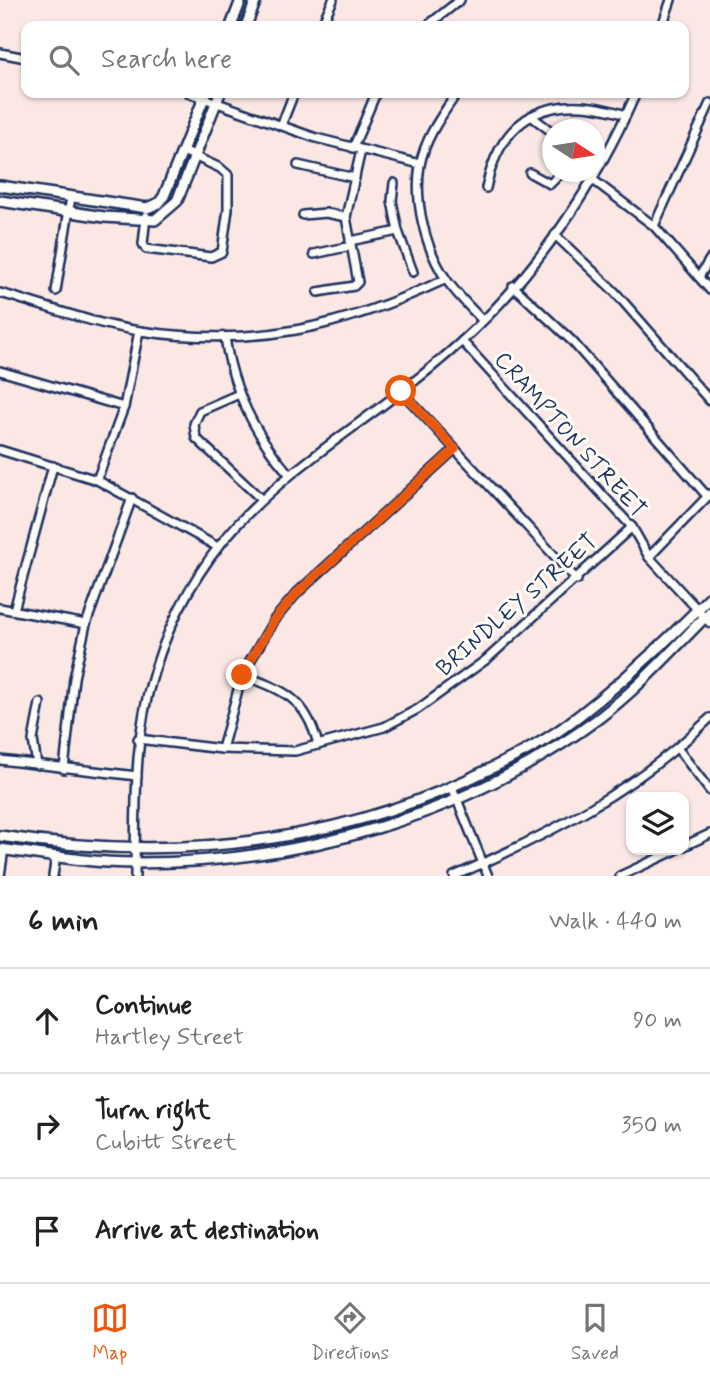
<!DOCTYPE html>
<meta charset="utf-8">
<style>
:root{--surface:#fff;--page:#f2f2f2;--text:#222;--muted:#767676;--line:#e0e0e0;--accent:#ea580c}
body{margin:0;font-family:Mynerve,sans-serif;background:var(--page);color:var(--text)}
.controls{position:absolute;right:21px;bottom:21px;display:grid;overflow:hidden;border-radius:14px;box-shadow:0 2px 5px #0004}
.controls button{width:63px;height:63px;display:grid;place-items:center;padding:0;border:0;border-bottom:2px solid var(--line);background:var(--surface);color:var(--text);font:35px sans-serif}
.compass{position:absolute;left:542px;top:119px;width:63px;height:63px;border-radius:50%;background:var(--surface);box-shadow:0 2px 5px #0004;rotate:102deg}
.stop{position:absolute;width:21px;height:21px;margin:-16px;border:5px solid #ea580c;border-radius:50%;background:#fff}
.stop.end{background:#ea580c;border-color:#fff;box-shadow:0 2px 7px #0008}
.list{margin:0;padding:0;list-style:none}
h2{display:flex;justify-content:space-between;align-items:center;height:91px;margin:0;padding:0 28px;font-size:30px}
h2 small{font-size:23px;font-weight:400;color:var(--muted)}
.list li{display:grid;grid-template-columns:46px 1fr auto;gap:21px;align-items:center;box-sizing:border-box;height:105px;padding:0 28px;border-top:2px solid var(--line)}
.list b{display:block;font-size:26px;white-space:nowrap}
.list p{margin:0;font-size:23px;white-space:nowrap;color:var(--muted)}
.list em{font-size:23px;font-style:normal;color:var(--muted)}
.icon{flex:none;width:38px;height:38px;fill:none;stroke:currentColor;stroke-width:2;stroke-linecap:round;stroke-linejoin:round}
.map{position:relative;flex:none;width:710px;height:876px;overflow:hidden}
.search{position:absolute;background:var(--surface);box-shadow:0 2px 5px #0004;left:21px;right:21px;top:21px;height:77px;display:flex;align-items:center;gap:18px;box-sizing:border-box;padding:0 24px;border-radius:14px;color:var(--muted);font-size:26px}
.sheet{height:406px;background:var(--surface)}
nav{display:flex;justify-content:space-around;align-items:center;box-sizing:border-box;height:98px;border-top:2px solid var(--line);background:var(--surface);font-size:19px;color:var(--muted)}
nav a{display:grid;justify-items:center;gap:4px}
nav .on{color:var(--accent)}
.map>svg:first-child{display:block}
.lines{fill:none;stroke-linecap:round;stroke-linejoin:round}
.minor-casing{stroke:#1b2f5e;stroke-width:12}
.tertiary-casing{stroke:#1b2f5e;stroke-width:14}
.minor{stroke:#fdfcf7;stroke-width:7}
.tertiary{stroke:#fdfcf7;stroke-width:9}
.route{stroke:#ea580c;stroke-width:9}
.labels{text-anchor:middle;stroke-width:6;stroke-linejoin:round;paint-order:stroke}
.street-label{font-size:23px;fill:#1b2f5e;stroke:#fdfcf7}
</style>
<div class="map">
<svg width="710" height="876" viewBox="0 0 710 876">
<rect width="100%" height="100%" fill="#fbe8e4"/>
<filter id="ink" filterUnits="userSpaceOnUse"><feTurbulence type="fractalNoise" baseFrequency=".0143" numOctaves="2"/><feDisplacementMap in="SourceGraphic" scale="14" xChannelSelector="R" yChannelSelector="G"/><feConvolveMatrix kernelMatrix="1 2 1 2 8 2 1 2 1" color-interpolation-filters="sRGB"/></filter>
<g filter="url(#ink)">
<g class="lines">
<defs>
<g id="minor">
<path d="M321 26 333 0"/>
<path d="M427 26 460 0"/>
<path d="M662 26 671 0"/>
<path d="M0 53 26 58"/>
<path d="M189 93 316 138 420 164"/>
<path d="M457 93C442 115 425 138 420 165 414 202 425 248 446 279 456 294 470 307 482 320"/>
<path d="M531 116 552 132"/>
<path d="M281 126 294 93"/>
<path d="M566 130H576"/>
<path d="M353 148 376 93"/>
<path d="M298 165 355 178"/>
<path d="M530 173 550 184 562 172"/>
<path d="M592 179 654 226 710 290"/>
<path d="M486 188C502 111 555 92 626 115"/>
<path d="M303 215 326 213 346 217"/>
<path d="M146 216 143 244 146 249 211 257 222 252 228 209V175L220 168 183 151"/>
<path d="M654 226 710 103"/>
<path d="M398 231 413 272"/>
<path d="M555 235 614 291 710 401"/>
<path d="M350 241 398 231 392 201 394 183"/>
<path d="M314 254 351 246"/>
<path d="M699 277 710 259"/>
<path d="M513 286 572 341 707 496"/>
<path d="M56 291 71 197"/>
<path d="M318 292 354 286 358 282 346 217 361 150"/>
<path d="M0 293C46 306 93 324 140 331 256 348 341 328 446 279"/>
<path d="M225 337C232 388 255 435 289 474"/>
<path d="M462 341 632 527 649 557 710 623"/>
<path d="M0 371 124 407"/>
<path d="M401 391 577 580"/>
<path d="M239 394 200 411 194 424 196 438 260 498"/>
<path d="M0 450 97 480 216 546"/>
<path d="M97 480 124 407 139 331"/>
<path d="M649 557 710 494"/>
<path d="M0 608 86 624"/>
<path d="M14 610 53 466"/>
<path d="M242 675C284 690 307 699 318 745"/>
<path d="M138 739 222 749 295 751 384 727 418 709 487 659 632 527"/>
<path d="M222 749 242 675 274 620 297 593 455 449"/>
<path d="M678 749 710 791"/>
<path d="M0 760 137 776"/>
<path d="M37 765 33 740 40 703"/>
<path d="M64 769 74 678 86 624 132 498"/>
<path d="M452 787 488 876"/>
<path d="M684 846 710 834"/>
<path d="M0 876 4 849"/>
<path d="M53 876 56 856"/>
<path d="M135 876C136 807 133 738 154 672 209 494 336 455 461 342 536 274 596 185 636 93"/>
<path d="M454 876C547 836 637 789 710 718"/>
<path d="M620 876 676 850"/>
</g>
<g id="tertiary">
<path d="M231 26 241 0"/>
<path d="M246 26 256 0"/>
<path d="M0 186 147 208 159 203 164 196 206 93"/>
<path d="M0 201 104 217 155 220 177 201 220 93"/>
<path d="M0 836C162 861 321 848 471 778 502 763 535 748 564 727 617 688 664 644 710 597"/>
<path d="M0 849C45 855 91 863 137 863 300 863 467 816 599 718 640 687 674 648 710 612"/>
</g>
</defs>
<!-- minor casing -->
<use href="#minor" class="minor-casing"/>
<!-- tertiary casing -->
<use href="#tertiary" class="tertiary-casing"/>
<!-- minor -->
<use href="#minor" class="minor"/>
<!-- tertiary -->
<use href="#tertiary" class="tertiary"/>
</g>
</g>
<g class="lines" filter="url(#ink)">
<!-- route -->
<path class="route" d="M242 675 274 620 297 593 455 449 401 391"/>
</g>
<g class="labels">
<!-- street labels -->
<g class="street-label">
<text transform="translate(571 434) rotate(48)" y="8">CRAMPTON STREET</text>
<text transform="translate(516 604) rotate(-41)" y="8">BRINDLEY STREET</text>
</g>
</g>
</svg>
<div class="controls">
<button><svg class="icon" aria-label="layers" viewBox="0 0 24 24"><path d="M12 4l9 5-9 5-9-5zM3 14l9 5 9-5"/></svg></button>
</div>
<svg class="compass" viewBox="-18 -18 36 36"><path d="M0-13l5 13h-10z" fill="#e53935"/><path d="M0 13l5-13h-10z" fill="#767676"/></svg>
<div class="stop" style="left:401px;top:391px"></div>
<div class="stop end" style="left:242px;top:675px"></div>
<div class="search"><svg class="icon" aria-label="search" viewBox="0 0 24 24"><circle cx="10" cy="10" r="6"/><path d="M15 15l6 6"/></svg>Search here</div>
</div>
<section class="sheet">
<h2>6 min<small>Walk · 440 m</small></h2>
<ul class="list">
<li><svg class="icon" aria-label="ahead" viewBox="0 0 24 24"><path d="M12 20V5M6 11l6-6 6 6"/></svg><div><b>Continue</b><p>Hartley Street</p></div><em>90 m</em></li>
<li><svg class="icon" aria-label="right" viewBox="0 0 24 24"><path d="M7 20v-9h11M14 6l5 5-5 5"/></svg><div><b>Turn right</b><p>Cubitt Street</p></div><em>350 m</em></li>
<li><svg class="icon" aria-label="arrive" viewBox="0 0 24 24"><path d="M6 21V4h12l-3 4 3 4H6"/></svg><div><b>Arrive at destination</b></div></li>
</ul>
</section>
<nav>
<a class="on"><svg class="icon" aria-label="map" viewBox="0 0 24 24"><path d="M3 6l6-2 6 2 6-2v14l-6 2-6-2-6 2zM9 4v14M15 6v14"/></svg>Map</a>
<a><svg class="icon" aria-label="directions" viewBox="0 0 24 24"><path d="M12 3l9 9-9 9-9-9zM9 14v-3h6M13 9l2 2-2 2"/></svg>Directions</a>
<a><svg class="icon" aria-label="saved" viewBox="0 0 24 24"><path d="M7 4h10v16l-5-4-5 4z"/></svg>Saved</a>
</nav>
